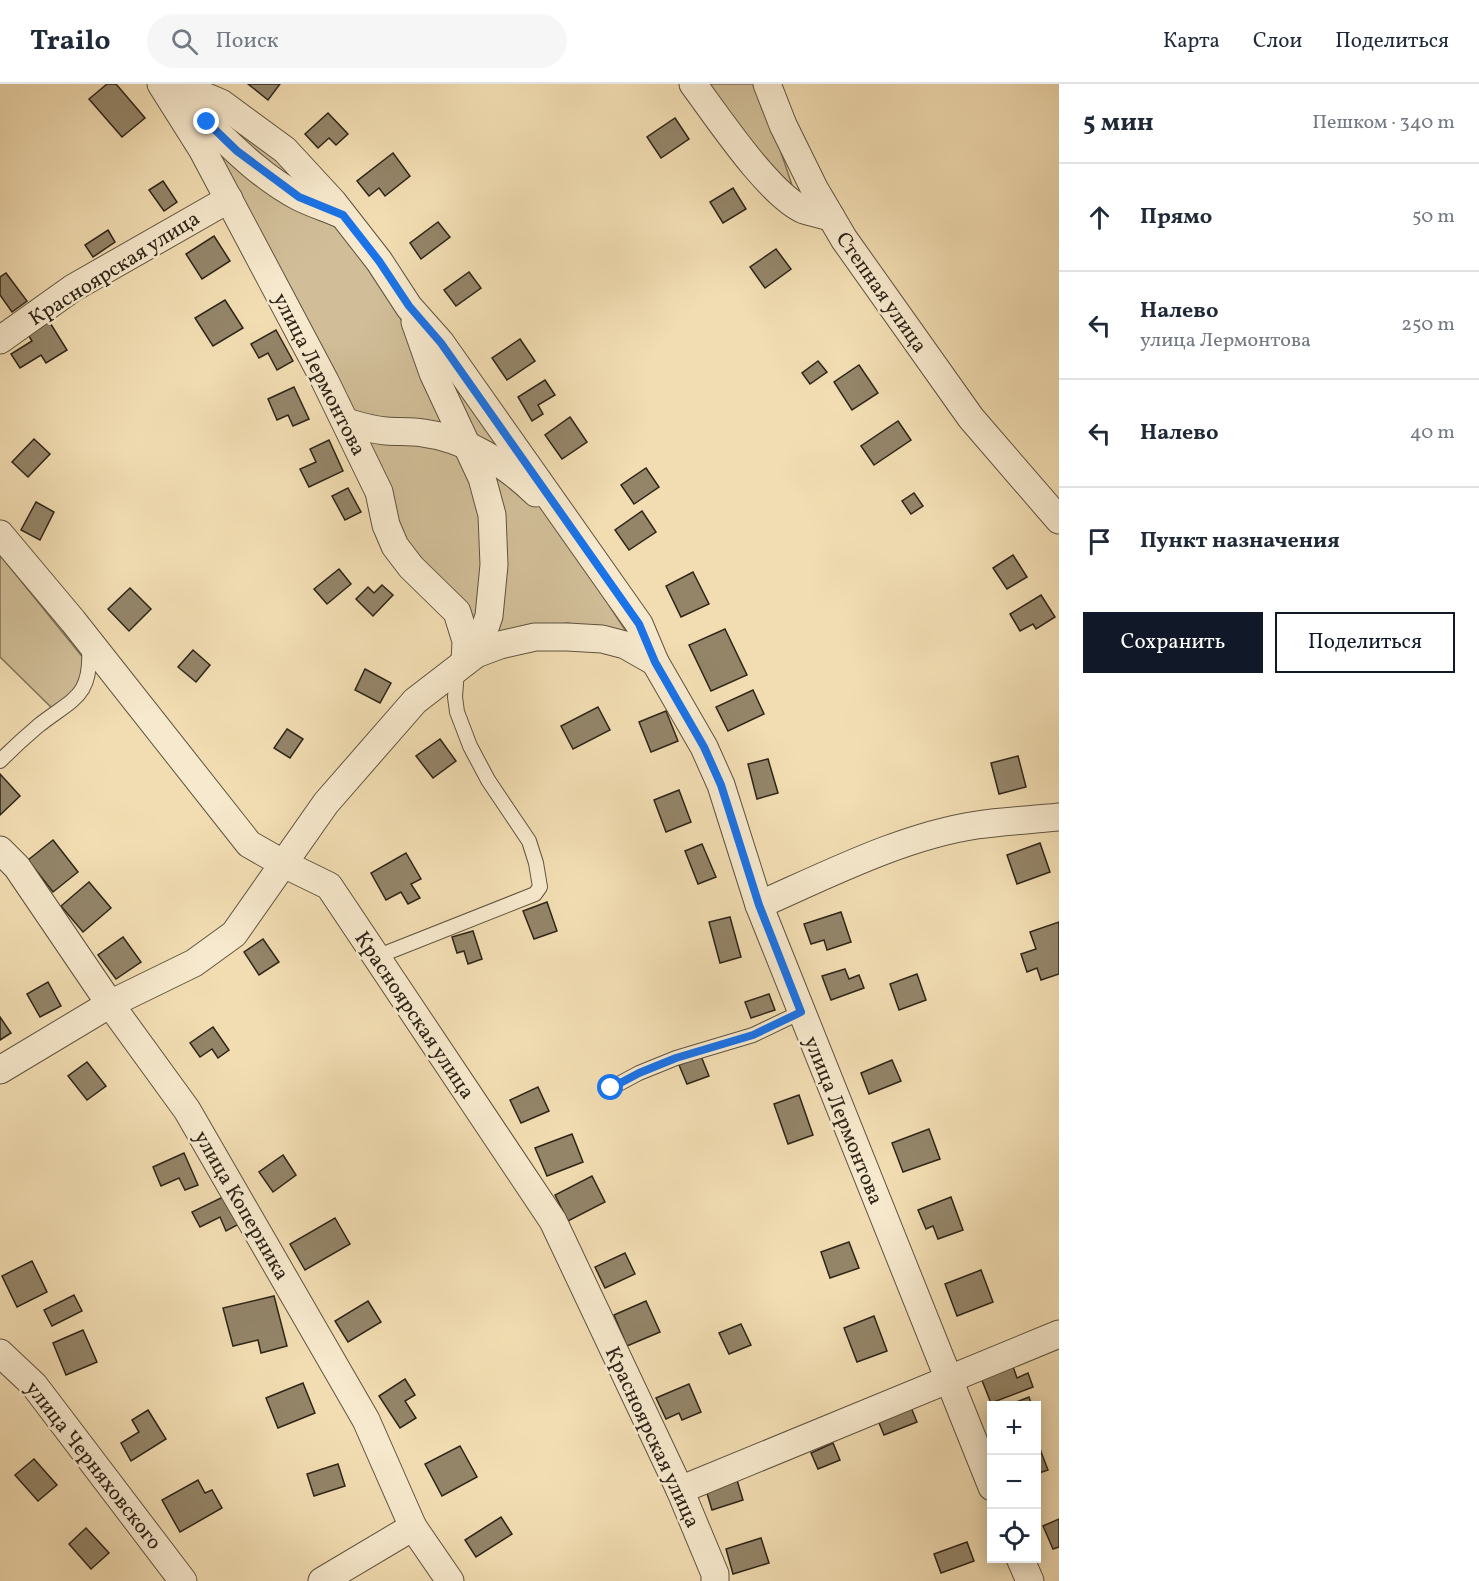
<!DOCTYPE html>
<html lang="ru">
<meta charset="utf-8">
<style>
:root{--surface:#fff;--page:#f6f6f7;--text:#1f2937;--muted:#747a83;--line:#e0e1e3;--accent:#111827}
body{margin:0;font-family:Vollkorn,serif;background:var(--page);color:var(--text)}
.controls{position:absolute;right:18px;bottom:18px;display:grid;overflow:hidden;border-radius:0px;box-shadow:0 3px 15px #0003}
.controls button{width:54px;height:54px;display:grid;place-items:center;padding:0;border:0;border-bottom:2px solid var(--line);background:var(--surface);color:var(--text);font:30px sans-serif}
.stop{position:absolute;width:18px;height:18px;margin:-14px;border:4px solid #1a73e8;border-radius:50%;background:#fff}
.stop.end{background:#1a73e8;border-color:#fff;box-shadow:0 2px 6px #0008}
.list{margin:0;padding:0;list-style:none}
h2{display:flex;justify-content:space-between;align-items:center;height:78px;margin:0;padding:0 24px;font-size:26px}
h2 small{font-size:20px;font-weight:400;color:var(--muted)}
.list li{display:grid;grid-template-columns:39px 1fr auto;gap:18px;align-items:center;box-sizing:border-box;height:108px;padding:0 24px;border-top:2px solid var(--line)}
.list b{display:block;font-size:22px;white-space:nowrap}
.list p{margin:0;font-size:20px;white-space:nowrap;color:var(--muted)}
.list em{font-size:20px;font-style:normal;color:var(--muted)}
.actions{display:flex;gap:12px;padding:18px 24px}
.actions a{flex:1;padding:14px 0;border:2px solid var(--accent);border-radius:0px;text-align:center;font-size:21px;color:var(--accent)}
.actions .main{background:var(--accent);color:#fff}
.icon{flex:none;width:33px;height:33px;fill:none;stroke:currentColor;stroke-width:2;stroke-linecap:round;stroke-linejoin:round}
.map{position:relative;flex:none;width:1059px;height:1497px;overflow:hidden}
header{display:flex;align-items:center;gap:36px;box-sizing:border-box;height:84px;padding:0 30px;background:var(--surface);border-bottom:2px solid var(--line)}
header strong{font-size:28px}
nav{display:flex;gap:33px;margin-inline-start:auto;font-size:21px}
.search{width:420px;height:54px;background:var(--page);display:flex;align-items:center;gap:15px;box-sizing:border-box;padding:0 21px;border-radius:33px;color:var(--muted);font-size:22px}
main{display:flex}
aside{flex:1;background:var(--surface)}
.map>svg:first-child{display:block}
.green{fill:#d1be98;stroke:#807258;stroke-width:1.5}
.building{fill:#948569;stroke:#2e2519;stroke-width:1.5}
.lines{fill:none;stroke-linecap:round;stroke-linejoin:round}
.lane-casing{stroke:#5f533f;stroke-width:16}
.street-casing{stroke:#5f533f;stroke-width:29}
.lane{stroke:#f7e9cd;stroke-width:14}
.street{stroke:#f7e9cd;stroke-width:27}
.route{stroke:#1a73e8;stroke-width:8}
.labels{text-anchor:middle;stroke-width:5;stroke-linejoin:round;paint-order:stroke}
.street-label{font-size:21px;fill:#2e2519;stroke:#f7e9cd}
</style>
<header>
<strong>Trailo</strong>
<div class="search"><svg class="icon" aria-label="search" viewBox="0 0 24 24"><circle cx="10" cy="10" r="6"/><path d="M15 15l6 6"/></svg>Поиск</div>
<nav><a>Карта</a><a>Слои</a><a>Поделиться</a></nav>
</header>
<main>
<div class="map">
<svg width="1059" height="1497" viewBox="0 0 1059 1497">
<rect width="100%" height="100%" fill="#f2ddb2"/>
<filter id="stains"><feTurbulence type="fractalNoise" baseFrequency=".00333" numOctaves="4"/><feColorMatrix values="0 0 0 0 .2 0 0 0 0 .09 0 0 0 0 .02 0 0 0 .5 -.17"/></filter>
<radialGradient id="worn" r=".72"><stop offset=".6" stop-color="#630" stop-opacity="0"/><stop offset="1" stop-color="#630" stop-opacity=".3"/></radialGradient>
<!-- green -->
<g class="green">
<path d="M703 0H758L793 104 766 80Z"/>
<path d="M220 29 297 91 370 182 409 249 511 369 627 549 567 539 500 553 470 549 401 453 208 56Z"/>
<path d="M0 471 85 576 79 607 54 626 0 573Z"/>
</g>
<!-- building -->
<g class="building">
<path d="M107 0H116L145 34 122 53 89 15Z"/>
<path d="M248 0H280L268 16Z"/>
<path d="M328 29 348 50 336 61 329 54 318 64 305 50Z"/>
<path d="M675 34 689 55 661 74 647 53Z"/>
<path d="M393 69 410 92 385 112 379 104 369 112 357 97Z"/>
<path d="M163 97 177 118 164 127 149 106Z"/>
<path d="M733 104 746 125 723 139 710 118Z"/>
<path d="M438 138 450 153 421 175 410 159Z"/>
<path d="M108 146 115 158 93 173 85 161Z"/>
<path d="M214 152 230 177 202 195 186 170Z"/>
<path d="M776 165 791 185 765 204 750 183Z"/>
<path d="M469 188 481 204 456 222 444 206Z"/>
<path d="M6 189 27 217 12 228 0 211V193Z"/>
<path d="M225 216 243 244 213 262 195 234Z"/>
<path d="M47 234 67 266 46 279 41 271 20 284 11 270 32 257 26 247Z"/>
<path d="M276 246 293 277 277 286 268 269 259 274 251 260Z"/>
<path d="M520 255 535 277 507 296 492 274Z"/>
<path d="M818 277 827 288 810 300 802 289Z"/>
<path d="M859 281 878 309 852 326 834 298Z"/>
<path d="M545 296 555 311 538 321 543 330 532 337 518 313Z"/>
<path d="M294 303 309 335 293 342 288 331 277 336 268 315Z"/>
<path d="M570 333 587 358 562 375 545 351Z"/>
<path d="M898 337 911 356 874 381 861 362Z"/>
<path d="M34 355 50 370 28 393 12 378Z"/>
<path d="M329 356 343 387 309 403 300 385 316 378 310 365Z"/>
<path d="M646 384 659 403 634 420 621 401Z"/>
<path d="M348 404 361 428 345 436 332 412Z"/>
<path d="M914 409 923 422 911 430 902 417Z"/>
<path d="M36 418 54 428 40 456 21 446Z"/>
<path d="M642 427 656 448 629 466 615 446Z"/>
<path d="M1013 471 1027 493 1007 505 993 484Z"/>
<path d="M339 485 351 500 327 520 314 505Z"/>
<path d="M693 488 709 520 681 533 666 502Z"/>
<path d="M382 501 393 511 373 532 356 515 368 503 374 509Z"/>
<path d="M130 504 151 525 129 547 108 525Z"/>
<path d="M1041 511 1055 533 1036 545 1033 540 1020 547 1010 530Z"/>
<path d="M725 545 747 591 711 607 689 561Z"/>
<path d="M193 566 210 581 196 598 178 583Z"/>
<path d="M365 585 391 599 380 619 355 606Z"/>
<path d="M753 606 764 630 728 647 716 623Z"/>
<path d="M598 623 610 646 573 665 561 642Z"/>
<path d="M666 627 678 657 651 668 639 638Z"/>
<path d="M287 645 303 655 290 674 274 664Z"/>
<path d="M440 655 456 677 433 694 416 672Z"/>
<path d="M1018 672 1026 703 999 710 991 679Z"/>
<path d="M768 675 778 709 757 715 748 680Z"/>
<path d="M0 690 20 712 0 731Z"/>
<path d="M679 706 691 738 666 748 654 716Z"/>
<path d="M53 756 78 788 53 808 28 776Z"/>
<path d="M1040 759 1050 788 1017 800 1007 771Z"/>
<path d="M702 760 716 793 698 800 685 767Z"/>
<path d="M406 769 421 795 411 800 420 814 408 820 401 808 386 816 371 789Z"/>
<path d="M89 798 111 824 83 848 61 822Z"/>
<path d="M547 818 557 847 534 855 523 827Z"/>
<path d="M841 828 851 858 827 866 824 856 811 860 804 840Z"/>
<path d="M730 833 741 873 720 879 709 838Z"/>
<path d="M1059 838V890L1041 896 1037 884 1027 888 1021 870 1036 865 1030 848Z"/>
<path d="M473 847 482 875 468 880 464 867 457 869 452 853Z"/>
<path d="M123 853 141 878 116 895 98 871Z"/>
<path d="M263 855 279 878 259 891 244 868Z"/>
<path d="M845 885 849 895 859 891 864 904 831 916 822 892Z"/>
<path d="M917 890 926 916 899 926 890 900Z"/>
<path d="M48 898 61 922 40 933 27 910Z"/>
<path d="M769 910 775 926 751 934 745 918Z"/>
<path d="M0 933 11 949 0 956Z"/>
<path d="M213 943 229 966 218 974 212 965 200 973 190 959Z"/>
<path d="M701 972 709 992 687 1000 679 981Z"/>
<path d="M892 976 901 997 869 1010 861 989Z"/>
<path d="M87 978 106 1002 87 1016 68 992Z"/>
<path d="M538 1003 549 1027 521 1039 510 1016Z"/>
<path d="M799 1011 813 1051 788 1060 774 1020Z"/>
<path d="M929 1045 940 1075 903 1088 892 1059Z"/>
<path d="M572 1050 583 1078 547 1092 535 1064Z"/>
<path d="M184 1069 198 1101 185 1106 179 1094 161 1102 153 1083Z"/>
<path d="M283 1071 296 1091 273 1108 259 1088Z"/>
<path d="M592 1092 605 1118 568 1137 555 1111Z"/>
<path d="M225 1112 239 1140 226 1147 220 1133 200 1143 192 1128Z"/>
<path d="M951 1113 963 1146 938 1155 933 1142 926 1145 918 1126Z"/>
<path d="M335 1134 350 1160 305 1186 290 1160Z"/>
<path d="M849 1158 859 1184 830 1194 821 1168Z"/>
<path d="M625 1169 635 1190 605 1204 595 1183Z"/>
<path d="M32 1177 47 1208 17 1223 2 1192Z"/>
<path d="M981 1186 993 1218 957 1232 945 1200Z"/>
<path d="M74 1211 82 1227 52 1242 44 1226Z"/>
<path d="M274 1212 287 1262 261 1269 258 1256 233 1262 223 1224Z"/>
<path d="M368 1217 381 1238 348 1258 335 1237Z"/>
<path d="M646 1217 660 1248 627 1262 614 1231Z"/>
<path d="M874 1232 887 1267 857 1278 844 1244Z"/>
<path d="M741 1240 751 1261 729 1270 719 1249Z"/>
<path d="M83 1246 97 1278 66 1291 53 1259Z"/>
<path d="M1011 1277 1017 1294 1028 1289 1033 1303 991 1319 979 1289Z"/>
<path d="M405 1295 415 1311 405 1317 416 1334 400 1344 379 1312Z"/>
<path d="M303 1299 315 1329 278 1344 266 1314Z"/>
<path d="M689 1300 701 1328 682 1336 679 1329 666 1335 656 1314Z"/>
<path d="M1029 1313 1032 1322H1006Z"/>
<path d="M910 1321 917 1338 884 1351 877 1334Z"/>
<path d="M148 1326 166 1355 131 1377 121 1359 139 1348 132 1336Z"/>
<path d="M833 1359 840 1376 818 1385 811 1369Z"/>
<path d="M1038 1360 1048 1386 1036 1390V1361Z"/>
<path d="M460 1362 477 1393 442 1412 425 1380Z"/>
<path d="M34 1375 57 1401 38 1417 15 1391Z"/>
<path d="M338 1380 345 1402 314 1412 307 1390Z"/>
<path d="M198 1396 205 1409 212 1406 222 1424 180 1448 162 1416Z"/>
<path d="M737 1396 743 1416 712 1426 706 1406Z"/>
<path d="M501 1433 512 1450 476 1473 465 1456Z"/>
<path d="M1059 1435V1463L1053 1465 1043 1442Z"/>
<path d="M86 1444 109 1469 91 1485 69 1460Z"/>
<path d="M761 1454 769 1479 733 1490 726 1465Z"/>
<path d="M967 1458 974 1477 941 1489 934 1470Z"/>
</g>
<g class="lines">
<defs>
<g id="lane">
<path d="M0 677C12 665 25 653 38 642 73 614 92 614 89 563"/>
<path d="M376 873 535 810 540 803 536 779 529 757 488 696 470 662 457 628 455 613 457 586"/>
<path d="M611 1004 639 989 676 974 753 951 801 928"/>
</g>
<g id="street">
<path d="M161 0 202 65 325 297 379 408 386 441 395 462 411 483 457 528 466 557 465 578"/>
<path d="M176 0 221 19 285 66 333 118 379 177 409 223 441 259 639 540 655 578 704 663 721 701 759 821 992 1403"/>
<path d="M693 0C717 32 769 111 804 126 813 129 823 131 831 133"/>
<path d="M767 0 783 41 814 104 844 155 971 334 1059 436"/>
<path d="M184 17C220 50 255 90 299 113 311 119 326 124 338 129"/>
<path d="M415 238 433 289 482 394 492 431 494 481 489 532 476 570"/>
<path d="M0 256 73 204 229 115"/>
<path d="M346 338C359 342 372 346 386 347 398 348 411 347 423 349 465 354 506 380 536 409"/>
<path d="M0 450 73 537 249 760 284 780 329 802 553 1137 680 1406 715 1490V1497"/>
<path d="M0 766 17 783 110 920 187 1026 366 1336 413 1443 450 1497"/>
<path d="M759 821C827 791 903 752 977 741 1004 737 1032 736 1059 733"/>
<path d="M0 986 110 920 194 879 234 850 326 719 415 617 476 570 500 561 535 553H567L602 555 625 561 655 578"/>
<path d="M0 1269 34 1301 183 1497"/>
<path d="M680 1406 1059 1250"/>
<path d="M1020 1474 1030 1497"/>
<path d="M322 1497 413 1443"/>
</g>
</defs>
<!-- lane casing -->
<use href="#lane" class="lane-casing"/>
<!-- street casing -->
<use href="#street" class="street-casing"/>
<!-- lane -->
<use href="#lane" class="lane"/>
<!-- street -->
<use href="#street" class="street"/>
</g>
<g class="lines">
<!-- route -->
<path class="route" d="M207 38 237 67 299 113 343 131 379 177 409 222 441 259 639 540 655 578 704 663 721 701 759 821 801 928 753 951 676 974 639 989 611 1004"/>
</g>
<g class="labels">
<!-- street labels -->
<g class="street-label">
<text transform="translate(114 184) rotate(-32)" y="7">Красноярская улица</text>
<text transform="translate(882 208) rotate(55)" y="7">Степная улица</text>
<text transform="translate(320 290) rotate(63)" y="7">улица Лермонтова</text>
<text transform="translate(415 931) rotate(56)" y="7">Красноярская улица</text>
<text transform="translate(844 1036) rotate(68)" y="7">улица Лермонтова</text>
<text transform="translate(242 1121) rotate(60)" y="7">улица Коперника</text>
<text transform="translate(653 1353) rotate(65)" y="7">Красноярская улица</text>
<text transform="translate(94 1381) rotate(52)" y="7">улица Черняховского</text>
</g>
</g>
<rect width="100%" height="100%" filter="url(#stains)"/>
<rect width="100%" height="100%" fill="url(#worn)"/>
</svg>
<div class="controls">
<button>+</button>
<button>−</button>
<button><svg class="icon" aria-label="locate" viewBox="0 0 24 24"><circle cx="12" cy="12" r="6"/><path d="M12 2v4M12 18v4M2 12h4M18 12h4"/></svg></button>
</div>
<div class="stop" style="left:611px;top:1004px"></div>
<div class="stop end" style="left:207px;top:38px"></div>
</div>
<aside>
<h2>5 мин<small>Пешком · 340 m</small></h2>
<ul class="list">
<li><svg class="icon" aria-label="ahead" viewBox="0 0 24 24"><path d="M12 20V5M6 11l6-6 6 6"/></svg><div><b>Прямо</b></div><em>50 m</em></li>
<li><svg class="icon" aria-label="left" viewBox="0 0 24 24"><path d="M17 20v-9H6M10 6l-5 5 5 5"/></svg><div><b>Налево</b><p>улица Лермонтова</p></div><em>250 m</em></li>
<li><svg class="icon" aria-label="left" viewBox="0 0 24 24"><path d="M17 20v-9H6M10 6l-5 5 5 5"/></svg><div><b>Налево</b></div><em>40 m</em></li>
<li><svg class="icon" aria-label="arrive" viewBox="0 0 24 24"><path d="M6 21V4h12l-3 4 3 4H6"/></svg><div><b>Пункт назначения</b></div></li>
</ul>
<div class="actions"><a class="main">Сохранить</a><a>Поделиться</a></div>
</aside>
</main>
